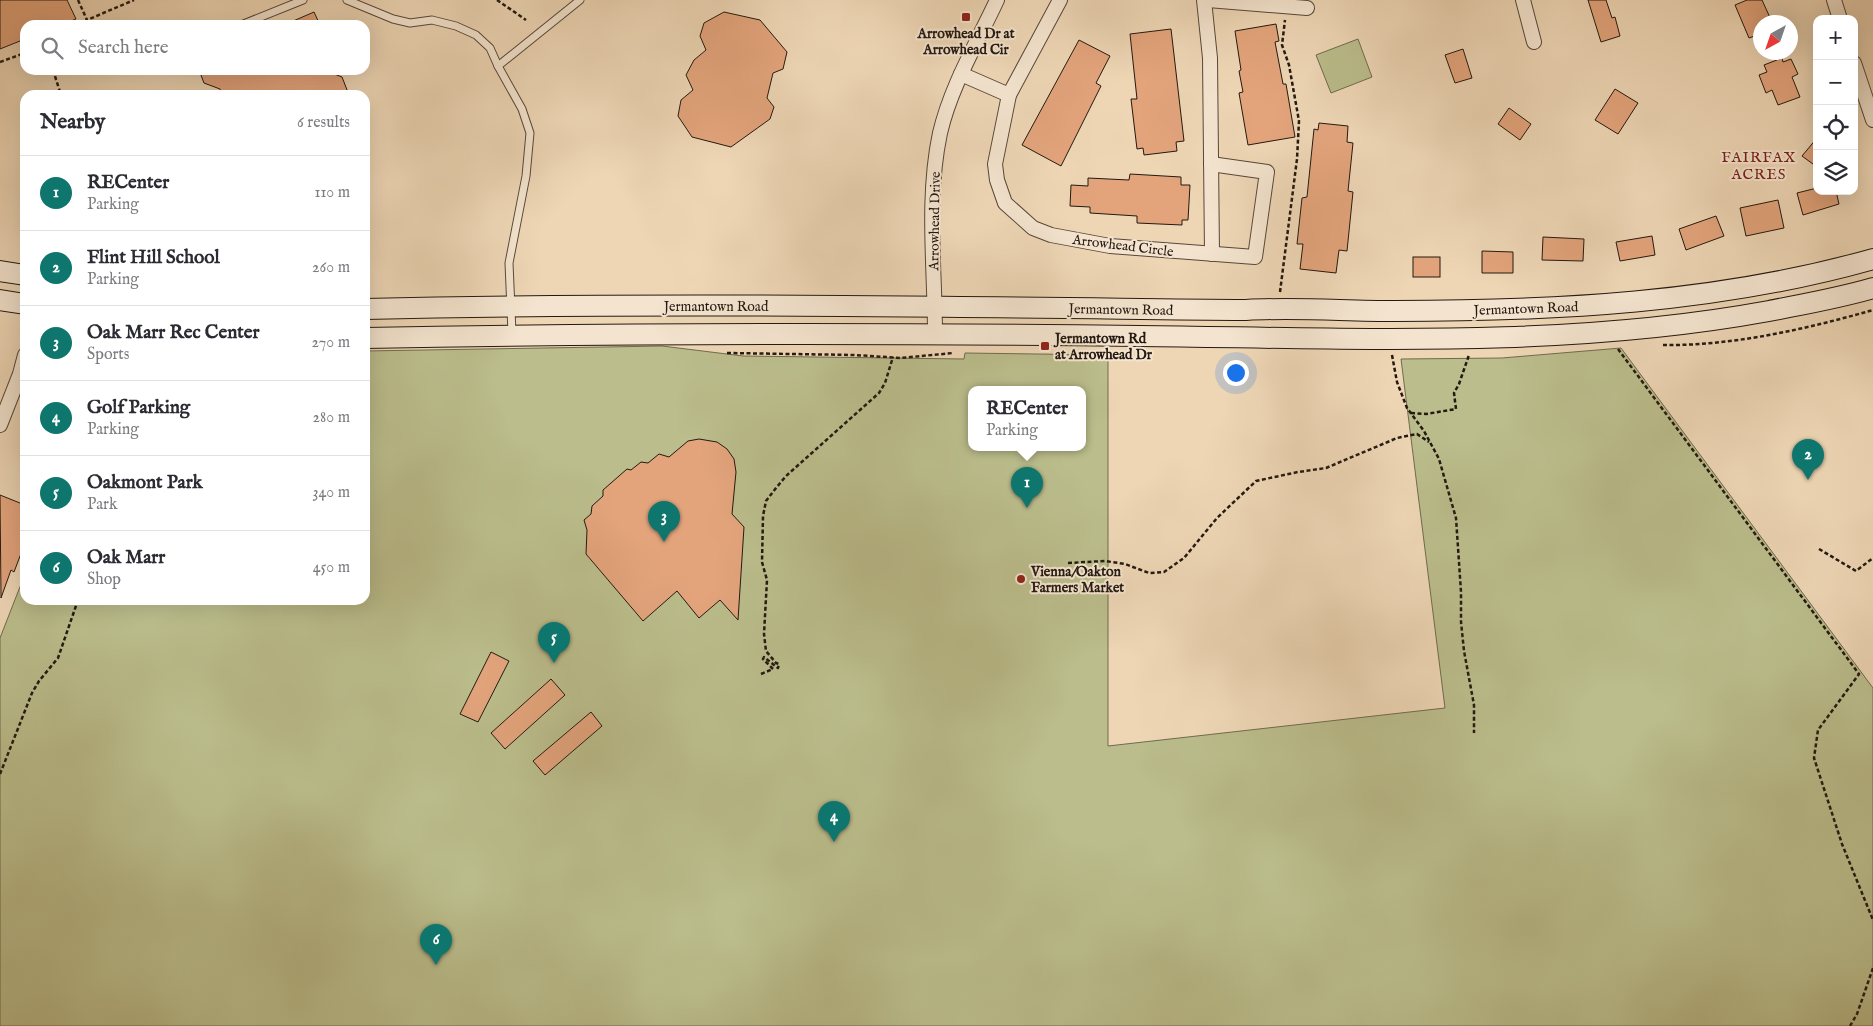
<!DOCTYPE html>
<meta charset="utf-8">
<style>
:root{--surface:#fff;--page:#f2f2f3;--text:#2b2b33;--muted:#7c7c81;--line:#e1e1e2;--accent:#0f766e}
body{margin:0;font-family:"IM FELL English",serif;background:var(--page);color:var(--text)}
.controls{position:absolute;right:15px;top:15px;display:grid;overflow:hidden;border-radius:10px;box-shadow:0 5px 20px #0002}
.controls button{width:45px;height:45px;display:grid;place-items:center;padding:0;border:0;border-bottom:1px solid var(--line);background:var(--surface);color:var(--text);font:25px sans-serif}
.compass{position:absolute;left:1753px;top:15px;width:45px;height:45px;border-radius:50%;background:var(--surface);box-shadow:0 5px 20px #0002;rotate:220deg}
.you{position:absolute;left:1235px;top:372px;width:18px;height:18px;margin:-12px;border:4px solid #fff;border-radius:50%;background:#1a73e8;box-shadow:0 0 0 8px #1a73e833}
.badge{display:grid;place-items:center;width:32px;height:32px;border-radius:50%;background:var(--accent);color:#fff;font-size:16px;font-weight:700}
.pin{position:absolute;translate:-50% -41px;filter:drop-shadow(0 1px 2px #0008)}
.pin::after{content:'';position:absolute;top:26px;width:18px;height:15px;background:inherit;clip-path:polygon(0 0,100% 0,50% 100%)}
.popup{position:absolute;left:968px;top:386px;width:118px;height:65px;box-sizing:border-box;display:grid;place-content:center;border-radius:10px;background:var(--surface);filter:drop-shadow(0 1px 4px #0005);font-size:16px;white-space:nowrap;color:var(--muted)}
.popup b{font-size:19px;color:var(--text)}
.popup::after{content:'';position:absolute;left:50%;top:100%;margin-left:-10px;border:10px solid transparent;border-top-color:var(--surface)}
.list{margin:0;padding:0;list-style:none}
h2{display:flex;justify-content:space-between;align-items:center;height:65px;margin:0;padding:0 20px;font-size:21px}
h2 small{font-size:16px;font-weight:400;color:var(--muted)}
.list li{display:grid;grid-template-columns:32px 1fr auto;gap:15px;align-items:center;box-sizing:border-box;height:75px;padding:0 20px;border-top:1px solid var(--line)}
.list b{display:block;font-size:19px;white-space:nowrap}
.list p{margin:0;font-size:16px;white-space:nowrap;color:var(--muted)}
.list em{font-size:16px;font-style:normal;color:var(--muted)}
.icon{flex:none;width:28px;height:28px;fill:none;stroke:currentColor;stroke-width:2;stroke-linecap:round;stroke-linejoin:round}
.map{position:relative;flex:none;width:1873px;height:1026px;overflow:hidden}
.search{position:absolute;background:var(--surface);box-shadow:0 5px 20px #0002;left:20px;top:20px;width:350px;height:55px;display:flex;align-items:center;gap:12px;box-sizing:border-box;padding:0 18px;border-radius:15px;color:var(--muted);font-size:19px}
.panel{position:absolute;background:var(--surface);box-shadow:0 5px 20px #0002;left:20px;top:90px;width:350px;height:515px;border-radius:15px}
.map>svg:first-child{display:block}
.green{fill:#bbbd8c;stroke:#6f6b4e;fill-rule:evenodd}
.building{fill:#e3a47c;stroke:#231911}
.lines{fill:none;stroke-linecap:round;stroke-linejoin:round}
.lane-casing{stroke:#56483a;stroke-width:9}
.street-casing{stroke:#56483a;stroke-width:16}
.secondary-casing{stroke:#231911;stroke-width:22}
.path{stroke:#231911;stroke-width:2.5;stroke-dasharray:4 2.5;stroke-linecap:butt}
.lane{stroke:#f4e4cf;stroke-width:7}
.street{stroke:#f4e4cf;stroke-width:14}
.secondary{stroke:#f4e4cf;stroke-width:20}
.poi-dot{fill:#8f2418;stroke:#f4e4cf;stroke-width:2}
.labels{text-anchor:middle;stroke-width:4;stroke-linejoin:round;paint-order:stroke}
.poi-label{font-size:14px;font-weight:bold;fill:#231911;stroke:#f4e4cf;text-anchor:start}
.street-label{font-size:14px;fill:#231911;stroke:#f4e4cf}
.neighbourhood-label{font-size:15px;letter-spacing:1px;fill:#7a1f14;stroke:#f4e4cf}
</style>
<div class="map">
<svg width="1873" height="1026" viewBox="0 0 1873 1026">
<rect width="100%" height="100%" fill="#eed6b5"/>
<filter id="stains"><feTurbulence type="fractalNoise" baseFrequency=".004" numOctaves="4"/><feColorMatrix values="0 0 0 0 .2 0 0 0 0 .09 0 0 0 0 .02 0 0 0 .5 -.17"/></filter>
<radialGradient id="worn" r=".72"><stop offset=".6" stop-color="#630" stop-opacity="0"/><stop offset="1" stop-color="#630" stop-opacity=".3"/></radialGradient>
<!-- green -->
<g class="green">
<path d="M1358 39 1372 77 1331 93 1316 55Z"/>
<path d="M662 346 743 356 964 359 965 353 1108 355V746L1445 708 1401 359 1502 358 1621 348 1873 688V1026H0V638L25 574V600H365V351ZM972 389H1082V447H972Z"/>
</g>
<!-- building -->
<g class="building">
<path d="M0 0H67L76 19 61 25H25V39L0 49Z"/>
<path d="M1588 0H1606L1612 18 1615 17 1620 36 1601 42Z"/>
<path d="M1747 0H1762L1772 22H1760V34L1749 38 1735 5Z"/>
<path d="M314 12 320 25H284Z"/>
<path d="M724 12 760 20 787 52 783 69 773 73 767 98 774 107 770 119 731 147 692 137 678 116 681 100 693 90 686 75 694 60 706 50 700 36 704 23Z"/>
<path d="M1276 24 1279 41 1275 42 1283 84H1286L1295 137 1248 145 1239 93 1243 92 1239 71 1241 70 1235 31Z"/>
<path d="M1171 29 1184 141 1176 142 1177 151 1144 155 1143 148 1137 149 1131 99H1137L1130 34Z"/>
<path d="M1079 40 1110 56 1096 83 1101 86 1061 166 1022 145Z"/>
<path d="M1463 49 1472 78 1455 83 1445 55Z"/>
<path d="M1782 58 1783 62 1791 59 1798 74 1792 77 1800 97 1778 105 1772 90 1766 93 1759 75 1767 72 1764 65Z"/>
<path d="M199 70H324L342 77 349 95H222L220 89 204 83Z"/>
<path d="M1615 89 1638 103 1618 134 1595 120Z"/>
<path d="M1509 108 1531 124 1520 140 1498 124Z"/>
<path d="M1319 123 1348 126 1347 142 1353 143 1348 191 1353 192 1347 251 1339 250 1336 273 1300 269 1303 244H1297L1302 198 1307 197 1314 129 1318 130Z"/>
<path d="M1817 138V167L1802 156Z"/>
<path d="M1130 174 1181 177V185H1190L1188 220H1182V225L1137 223V216L1090 213V207L1070 206 1071 185 1088 186V178L1129 180Z"/>
<path d="M1817 188V191H1836L1839 204 1803 215 1797 193Z"/>
<path d="M1778 200 1784 228 1746 236 1740 208Z"/>
<path d="M1716 216 1724 236 1686 250 1679 229Z"/>
<path d="M1652 236 1655 255 1620 261 1616 242Z"/>
<path d="M1543 237 1584 239 1583 261 1542 260Z"/>
<path d="M1482 251 1513 252V273H1482Z"/>
<rect x="1413" y="257" width="27" height="20"/>
<path d="M699 439 717 442 727 449 734 459 736 472 732 514 744 527 738 620 720 600 699 618 677 591 643 621 586 554 587 530 584 520 591 514 592 506 603 496V490L627 469 631 470 641 462 648 463 659 454 669 457 688 441Z"/>
<path d="M0 495 25 505V543L14 572 11 570 1 598Z"/>
<path d="M491 652 509 661 478 722 460 714Z"/>
<path d="M551 679 565 695 505 749 491 733Z"/>
<path d="M591 712 602 726 545 775 533 761Z"/>
</g>
<g class="lines">
<defs>
<g id="lane">
<path d="M347 0 393 19 410 23 432 20 456 26 476 35 490 48 498 66"/>
<path d="M241 25 303 0"/>
<path d="M512 333 509 263 526 176 530 133 522 109 498 66 580 0"/>
</g>
<g id="street">
<path d="M1060 0 1009 95 995 164 997 180 1005 203 1033 228 1051 235 1110 246 1255 257 1267 172 1211 164"/>
<path d="M1204 0 1210 58 1212 254"/>
<path d="M1208 0 1307 8"/>
<path d="M1523 0 1534 42"/>
<path d="M1834 0 1840 19"/>
<path d="M1854 63 1873 120"/>
<path d="M961 74 1009 95"/>
<path d="M935 335C935 268 926 199 940 133 951 86 977 43 997 0"/>
<path d="M0 425 20 374 25 355"/>
</g>
<g id="secondary">
<path d="M0 271 25 275"/>
<path d="M0 300 25 304"/>
<path d="M365 309C659 302 953 307 1246 310 1295 307 1344 311 1394 311 1554 311 1718 303 1873 259"/>
<path d="M365 338C623 333 882 333 1140 336 1350 338 1562 349 1769 311 1804 304 1839 298 1873 288"/>
</g>
</defs>
<!-- lane casing -->
<use href="#lane" class="lane-casing"/>
<!-- street casing -->
<use href="#street" class="street-casing"/>
<!-- secondary casing -->
<use href="#secondary" class="secondary-casing"/>
<!-- path -->
<g class="path">
<path d="M78 0 87 20"/>
<path d="M497 0 526 20"/>
<path d="M79 25 87 20 134 0"/>
<path d="M0 62 25 53"/>
<path d="M53 70 61 95"/>
<path d="M1280 292 1297 159 1299 121 1289 65 1282 45 1285 20"/>
<path d="M1663 345C1733 346 1806 329 1873 310"/>
<path d="M1618 349 1859 674 1818 730 1814 758 1842 844 1873 920"/>
<path d="M727 353 855 355 901 358 953 353"/>
<path d="M1392 355 1397 382 1407 408 1424 431 1439 459 1456 518 1461 592V622L1464 651 1474 705V733"/>
<path d="M1411 413 1426 414 1456 409 1454 393 1459 384 1469 355"/>
<path d="M1819 549 1856 571 1873 558"/>
<path d="M1068 563 1105 561 1125 564 1149 573 1164 572 1184 558 1217 518 1256 481 1298 472 1326 468 1397 438 1417 434 1429 442"/>
<path d="M761 674 773 669 763 659 764 657 778 668 779 664 776 663 766 651 764 634 767 580 762 562 763 516 766 501 776 488 786 476 879 393 885 383 893 357"/>
<path d="M0 774 32 693 39 681 58 658 78 600"/>
<path d="M1850 1026 1857 1014 1873 968"/>
</g>
<!-- lane -->
<use href="#lane" class="lane"/>
<!-- street -->
<use href="#street" class="street"/>
<!-- secondary -->
<use href="#secondary" class="secondary"/>
</g>
<!-- markers -->
<g class="poi-dot">
<rect x="961" y="12" width="10" height="10" rx="2.5"/>
<rect x="1040" y="341" width="10" height="10" rx="2.5"/>
<circle cx="1021" cy="579" r="5"/>
</g>
<g class="labels">
<!-- poi labels -->
<g class="poi-label">
<text x="966" y="38" text-anchor="middle">Arrowhead Dr at<tspan x="966" dy="16">Arrowhead Cir</tspan></text>
<text x="1055" y="343">Jermantown Rd<tspan x="1055" dy="16">at Arrowhead Dr</tspan></text>
<text x="1031" y="576">Vienna/Oakton<tspan x="1031" dy="16">Farmers Market</tspan></text>
</g>
<!-- street labels -->
<g class="street-label">
<text transform="translate(934 221) rotate(-89)" y="5">Arrowhead Drive</text>
<text transform="translate(1123 245) rotate(7)" y="5">Arrowhead Circle</text>
<text x="716" y="311">Jermantown Road</text>
<text transform="translate(1526 308) rotate(-2)" y="5">Jermantown Road</text>
<text transform="translate(1121 309) rotate(1)" y="5">Jermantown Road</text>
</g>
<!-- neighbourhood labels -->
<g class="neighbourhood-label">
<text x="1759" y="162">FAIRFAX<tspan x="1759" dy="17">ACRES</tspan></text>
</g>
</g>
<rect width="100%" height="100%" filter="url(#stains)"/>
<rect width="100%" height="100%" fill="url(#worn)"/>
</svg>
<div class="controls">
<button>+</button>
<button>−</button>
<button><svg class="icon" aria-label="locate" viewBox="0 0 24 24"><circle cx="12" cy="12" r="6"/><path d="M12 2v4M12 18v4M2 12h4M18 12h4"/></svg></button>
<button><svg class="icon" aria-label="layers" viewBox="0 0 24 24"><path d="M12 4l9 5-9 5-9-5zM3 14l9 5 9-5"/></svg></button>
</div>
<svg class="compass" viewBox="-18 -18 36 36"><path d="M0-13l5 13h-10z" fill="#e53935"/><path d="M0 13l5-13h-10z" fill="#7c7c81"/></svg>
<div class="you"></div>
<div class="pin badge" style="left:1027px;top:508px">1</div>
<div class="popup"><b>RECenter</b>Parking</div>
<div class="pin badge" style="left:1808px;top:480px">2</div>
<div class="pin badge" style="left:664px;top:542px">3</div>
<div class="pin badge" style="left:834px;top:842px">4</div>
<div class="pin badge" style="left:554px;top:663px">5</div>
<div class="pin badge" style="left:436px;top:965px">6</div>
<div class="search"><svg class="icon" aria-label="search" viewBox="0 0 24 24"><circle cx="10" cy="10" r="6"/><path d="M15 15l6 6"/></svg>Search here</div>
<section class="panel">
<h2>Nearby<small>6 results</small></h2>
<ul class="list">
<li><span class="badge">1</span><div><b>RECenter</b><p>Parking</p></div><em>110 m</em></li>
<li><span class="badge">2</span><div><b>Flint Hill School</b><p>Parking</p></div><em>260 m</em></li>
<li><span class="badge">3</span><div><b>Oak Marr Rec Center</b><p>Sports</p></div><em>270 m</em></li>
<li><span class="badge">4</span><div><b>Golf Parking</b><p>Parking</p></div><em>280 m</em></li>
<li><span class="badge">5</span><div><b>Oakmont Park</b><p>Park</p></div><em>340 m</em></li>
<li><span class="badge">6</span><div><b>Oak Marr</b><p>Shop</p></div><em>450 m</em></li>
</ul>
</section>
</div>
